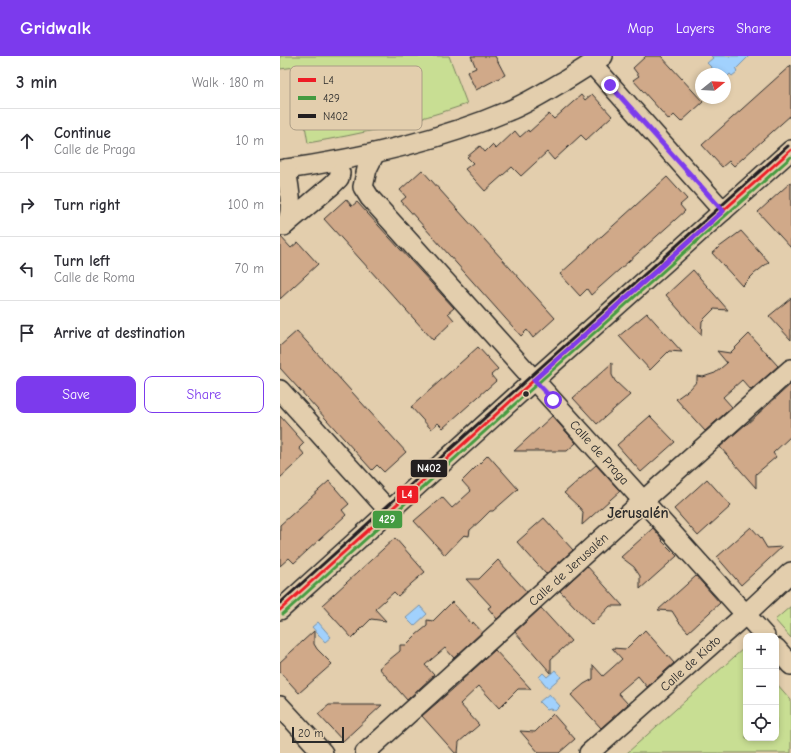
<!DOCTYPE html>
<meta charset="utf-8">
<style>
:root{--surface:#fff;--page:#f7f7f7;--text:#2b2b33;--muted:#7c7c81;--line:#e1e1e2;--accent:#7c3aed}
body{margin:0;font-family:"Comic Neue",sans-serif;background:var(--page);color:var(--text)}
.controls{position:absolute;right:12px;bottom:12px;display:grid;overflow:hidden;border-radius:8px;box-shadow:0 2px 6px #0003}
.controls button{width:36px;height:36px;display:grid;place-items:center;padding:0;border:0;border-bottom:1px solid var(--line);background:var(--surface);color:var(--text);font:20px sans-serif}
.compass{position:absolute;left:415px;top:12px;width:36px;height:36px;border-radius:50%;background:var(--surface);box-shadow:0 2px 6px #0003;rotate:72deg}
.scale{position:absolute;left:12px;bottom:10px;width:52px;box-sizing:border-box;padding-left:4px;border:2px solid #2b2b2b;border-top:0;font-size:11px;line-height:14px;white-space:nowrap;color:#2b2b2b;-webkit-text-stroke:3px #e3cead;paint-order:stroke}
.stop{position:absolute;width:12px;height:12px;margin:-9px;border:3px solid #7c3aed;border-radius:50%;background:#fff}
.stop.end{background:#7c3aed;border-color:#fff;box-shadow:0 1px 4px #0008}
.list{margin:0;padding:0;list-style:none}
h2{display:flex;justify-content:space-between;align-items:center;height:52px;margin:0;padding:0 16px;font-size:17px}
h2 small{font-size:13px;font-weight:400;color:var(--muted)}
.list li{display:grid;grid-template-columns:26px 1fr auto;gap:12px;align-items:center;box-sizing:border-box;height:64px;padding:0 16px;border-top:1px solid var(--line)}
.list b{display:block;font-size:15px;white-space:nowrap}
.list p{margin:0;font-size:13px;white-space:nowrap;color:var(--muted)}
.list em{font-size:13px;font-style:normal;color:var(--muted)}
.actions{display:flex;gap:8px;padding:12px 16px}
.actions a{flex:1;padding:9px 0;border:1px solid var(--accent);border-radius:8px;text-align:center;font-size:14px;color:var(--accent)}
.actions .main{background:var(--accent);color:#fff}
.icon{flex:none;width:22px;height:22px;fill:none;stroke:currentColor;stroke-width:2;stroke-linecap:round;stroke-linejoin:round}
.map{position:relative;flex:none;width:511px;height:697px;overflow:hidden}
header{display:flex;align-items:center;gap:24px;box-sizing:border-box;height:56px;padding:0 20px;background:var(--accent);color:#fff}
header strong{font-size:19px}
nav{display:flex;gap:22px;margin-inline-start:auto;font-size:14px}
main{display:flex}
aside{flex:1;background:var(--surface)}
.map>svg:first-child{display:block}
.green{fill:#c8de93;stroke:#7a845f}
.water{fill:#a1d1fd;stroke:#728fa9}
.building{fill:#d0a989;stroke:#2b2b2b}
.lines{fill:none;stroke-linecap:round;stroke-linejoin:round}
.street-casing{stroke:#2b2b2b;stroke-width:22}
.street{stroke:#e3cead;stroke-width:19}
.bus-1-casing{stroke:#e3cead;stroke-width:6}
.bus-2-casing{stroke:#e3cead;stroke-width:6}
.bus-3-casing{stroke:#e3cead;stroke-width:6}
.bus-1{stroke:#ee1c25;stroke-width:3}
.bus-2{stroke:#449b41;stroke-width:3}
.bus-3{stroke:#231f20;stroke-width:3}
.route{stroke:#7c3aed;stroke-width:5}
.bus-dot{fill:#2b2b2b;stroke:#e3cead;stroke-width:1.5}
.labels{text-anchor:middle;stroke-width:3;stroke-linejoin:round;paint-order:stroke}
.street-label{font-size:13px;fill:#2b2b2b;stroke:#e3cead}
.quarter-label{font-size:15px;font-weight:bold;fill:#2b2b2b;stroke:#e3cead}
.key{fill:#e3cead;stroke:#ac9d86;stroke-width:1}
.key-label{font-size:11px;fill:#2b2b2b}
.line-badge{stroke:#e3cead;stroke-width:1.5}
.badge-label{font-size:11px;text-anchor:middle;font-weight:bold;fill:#fff}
</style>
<header>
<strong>Gridwalk</strong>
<nav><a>Map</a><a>Layers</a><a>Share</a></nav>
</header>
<main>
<aside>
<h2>3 min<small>Walk · 180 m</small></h2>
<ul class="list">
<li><svg class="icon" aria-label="ahead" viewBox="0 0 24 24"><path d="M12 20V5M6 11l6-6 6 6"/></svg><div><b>Continue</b><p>Calle de Praga</p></div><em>10 m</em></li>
<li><svg class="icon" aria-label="right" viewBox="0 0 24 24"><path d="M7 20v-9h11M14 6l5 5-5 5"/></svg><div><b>Turn right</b></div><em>100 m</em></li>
<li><svg class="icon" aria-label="left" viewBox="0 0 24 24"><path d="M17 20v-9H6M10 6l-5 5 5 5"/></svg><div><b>Turn left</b><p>Calle de Roma</p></div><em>70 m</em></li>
<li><svg class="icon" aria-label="arrive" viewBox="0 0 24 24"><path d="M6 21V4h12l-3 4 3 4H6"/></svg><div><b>Arrive at destination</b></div></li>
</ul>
<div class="actions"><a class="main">Save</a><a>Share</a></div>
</aside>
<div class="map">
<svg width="511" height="697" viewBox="0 0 511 697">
<rect width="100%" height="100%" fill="#e3cead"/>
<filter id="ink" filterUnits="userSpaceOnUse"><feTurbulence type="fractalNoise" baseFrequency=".025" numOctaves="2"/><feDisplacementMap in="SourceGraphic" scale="8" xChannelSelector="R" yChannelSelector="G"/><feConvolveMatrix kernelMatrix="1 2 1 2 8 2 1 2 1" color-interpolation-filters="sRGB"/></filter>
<g filter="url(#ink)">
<!-- green -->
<g class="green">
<path d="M0 0H169L187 48C135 66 81 78 28 87L15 11 0 13Z"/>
<path d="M511 550V582L495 564Z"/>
<path d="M464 592 466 594V682H496V627L511 644V697H347Z"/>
</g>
<!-- water -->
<g class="water">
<path d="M431 0H469L456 13 457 16 452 20 450 18 445 23V18H438L427 7 433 2Z"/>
<path d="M140 550 147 558 134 570 126 562Z"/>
<path d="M38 566 51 581 45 586 32 571Z"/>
<path d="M275 614 281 621 268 632 259 621 263 617 267 621Z"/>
<path d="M269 638 280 650 275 655 270 653 267 654 259 646Z"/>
</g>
<!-- building -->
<g class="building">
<path d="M191 0H215L225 19 196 34 187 16 196 12Z"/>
<path d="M366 0H381L423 46 401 66 394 59 389 64 353 24 359 20 353 12Z"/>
<path d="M511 9V59L454 110 449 105 442 111 422 89Z"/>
<path d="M312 38 332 60 306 84 301 79 274 104 267 96 241 120 232 111 205 135 185 113 193 107 187 101 200 90 205 96 212 89 216 93 235 75 240 81 248 74 249 76 269 58 274 63 301 39 305 44Z"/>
<path d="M142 114 275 262 253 282 247 274 241 280 121 145 126 141 120 134Z"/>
<path d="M387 121 407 143 400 149 405 155 311 239 307 233 300 240 280 218Z"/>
<path d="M511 126V192L478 156Z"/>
<path d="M66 143 72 150 77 146 174 252 168 257 174 264 153 284 44 163Z"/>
<path d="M461 175 489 206 474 218 462 230 432 197 438 192Z"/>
<path d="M0 180 11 192 18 186 38 208 0 243Z"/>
<path d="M413 214 448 254 434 253 422 265 421 279 386 239Z"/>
<path d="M511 242V284L489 260Z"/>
<path d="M367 257 402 296 389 295 370 314 339 280Z"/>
<path d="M17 275 126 396 104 416 97 409 92 414 0 312V290Z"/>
<path d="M469 278 498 310 471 334 462 324 443 341 452 351 425 375 396 343 410 333 417 325V320L423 321 435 317 447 307 437 295 450 297Z"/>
<path d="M198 291 218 313 211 319 216 325 163 372 158 367 151 373 131 351Z"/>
<path d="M332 307V319L335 325 350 339 317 368 293 342Z"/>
<path d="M511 328V380L493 397 496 401 476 418V432L440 391 466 368H467Z"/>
<path d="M0 360 24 387 19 392 25 399 0 422Z"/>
<path d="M272 360 296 387 287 395H234Z"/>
<path d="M370 360 395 386 361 416 337 389Z"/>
<path d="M208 399 238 433 213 455H210L200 465 190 474 189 480 184 479 165 499 134 465 162 441 172 452 191 435 182 425Z"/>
<path d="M316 409 340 435 302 469 303 456 299 451 284 437Z"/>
<path d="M427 423 451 450 418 480 394 453Z"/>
<path d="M49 425 69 448 62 454 66 459 14 507 9 502 0 510V469Z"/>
<path d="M264 462 293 494 266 518 237 486Z"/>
<path d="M471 471 481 482 487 492 502 491 461 529 437 501Z"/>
<path d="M373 472 383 484 382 485 397 500 360 533V520L354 511 341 501Z"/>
<path d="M115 482 145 516 132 527 118 540 114 536 95 553 106 565 91 563 72 582 42 549Z"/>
<path d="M218 504 247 536 217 563 208 552 211 550 186 523H199Z"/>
<path d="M307 510 343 550H330L312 569 280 535Z"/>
<path d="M416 520 440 547 408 576 399 566 392 555 378 554Z"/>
<path d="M172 546 192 568 193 566 202 576 174 602 165 592 145 609 154 619 127 644 99 612 120 595V589H126L136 579 147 570V564L153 565Z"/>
<path d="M261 552 291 585 271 603V617L235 576Z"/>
<path d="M365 574 394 607 367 631 358 620 338 637 348 648 321 672 291 639 304 628 313 623V609L323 620 342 603 332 592 346 593Z"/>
<path d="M34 575V588L37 593 52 608 19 637 0 616V606Z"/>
<path d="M215 594 251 633H238L219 652 199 630 180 648 199 669 179 686 178 697H175L142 660 181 626 182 624Z"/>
<path d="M49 649H102L63 685 38 658Z"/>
<path d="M273 658 295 683 279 697H259L240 675 255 676Z"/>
</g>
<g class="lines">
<defs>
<g id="street">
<path d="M312 8 443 155"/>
<path d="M95 97 87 113 83 131 90 142 485 580"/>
<path d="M0 114C78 103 156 86 228 55 248 47 266 35 284 25 297 17 310 9 323 0"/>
<path d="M6 168 52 129 59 122 60 117"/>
<path d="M4 170C16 159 8 128 6 113"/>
<path d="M0 334 109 455"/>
<path d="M0 554 254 324 511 94"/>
<path d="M496 592 511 609"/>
<path d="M0 650 43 697"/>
<path d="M85 697 363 445 511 313"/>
<path d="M309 697 466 558 511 516"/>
</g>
</defs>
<!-- street casing -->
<use href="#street" class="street-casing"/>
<!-- street -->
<use href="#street" class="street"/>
<defs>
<path id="bus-1" d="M0 554 254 324 511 94"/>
<path id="bus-2" d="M3 558 257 328 511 101"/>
<path id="bus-3" d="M0 547 251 320 508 90"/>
</defs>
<!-- bus-1 casing -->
<use href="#bus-1" class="bus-1-casing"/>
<!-- bus-2 casing -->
<use href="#bus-2" class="bus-2-casing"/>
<!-- bus-3 casing -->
<use href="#bus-3" class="bus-3-casing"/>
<!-- bus-1 -->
<use href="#bus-1" class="bus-1"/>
<!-- bus-2 -->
<use href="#bus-2" class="bus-2"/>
<!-- bus-3 -->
<use href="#bus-3" class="bus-3"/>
</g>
</g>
<g class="lines" filter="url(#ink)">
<!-- route -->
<path class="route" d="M273 344 254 324 443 155 330 29"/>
</g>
<!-- markers -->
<circle class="bus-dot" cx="246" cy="338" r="3.5"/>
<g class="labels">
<!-- street labels -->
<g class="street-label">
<text transform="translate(320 396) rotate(48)" y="5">Calle de Praga</text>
<text transform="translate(288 513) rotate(-42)" y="5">Calle de Jerusalén</text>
<text transform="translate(410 607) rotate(-42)" y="5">Calle de Kioto</text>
</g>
<!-- quarter labels -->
<g class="quarter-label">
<text x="358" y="462">Jerusalén</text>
</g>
</g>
<!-- legend -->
<rect x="10" y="10" width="132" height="64" rx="6" class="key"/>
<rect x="18" y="22" width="18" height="4" fill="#ee1c25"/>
<rect x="18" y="40" width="18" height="4" fill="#449b41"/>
<rect x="18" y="58" width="18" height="4" fill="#231f20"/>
<g class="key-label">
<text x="43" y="28">L4</text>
<text x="43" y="46">429</text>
<text x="43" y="64">N402</text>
</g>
<g class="line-badge">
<rect x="130" y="403" width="38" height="19" rx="4" fill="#231f20"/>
<rect x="116" y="429" width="23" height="19" rx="4" fill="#ee1c25"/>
<rect x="92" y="454" width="31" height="19" rx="4" fill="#449b41"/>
</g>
<g class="badge-label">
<text x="149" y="416">N402</text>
<text x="127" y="442">L4</text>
<text x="107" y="467">429</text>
</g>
</svg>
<div class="controls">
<button>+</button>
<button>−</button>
<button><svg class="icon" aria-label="locate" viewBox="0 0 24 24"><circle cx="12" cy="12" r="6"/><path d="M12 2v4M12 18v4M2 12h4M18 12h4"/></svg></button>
</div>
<svg class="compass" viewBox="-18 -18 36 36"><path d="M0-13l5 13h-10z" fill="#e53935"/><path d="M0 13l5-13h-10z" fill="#7c7c81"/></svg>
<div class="scale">20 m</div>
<div class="stop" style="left:273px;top:344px"></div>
<div class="stop end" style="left:330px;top:29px"></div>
</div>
</main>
